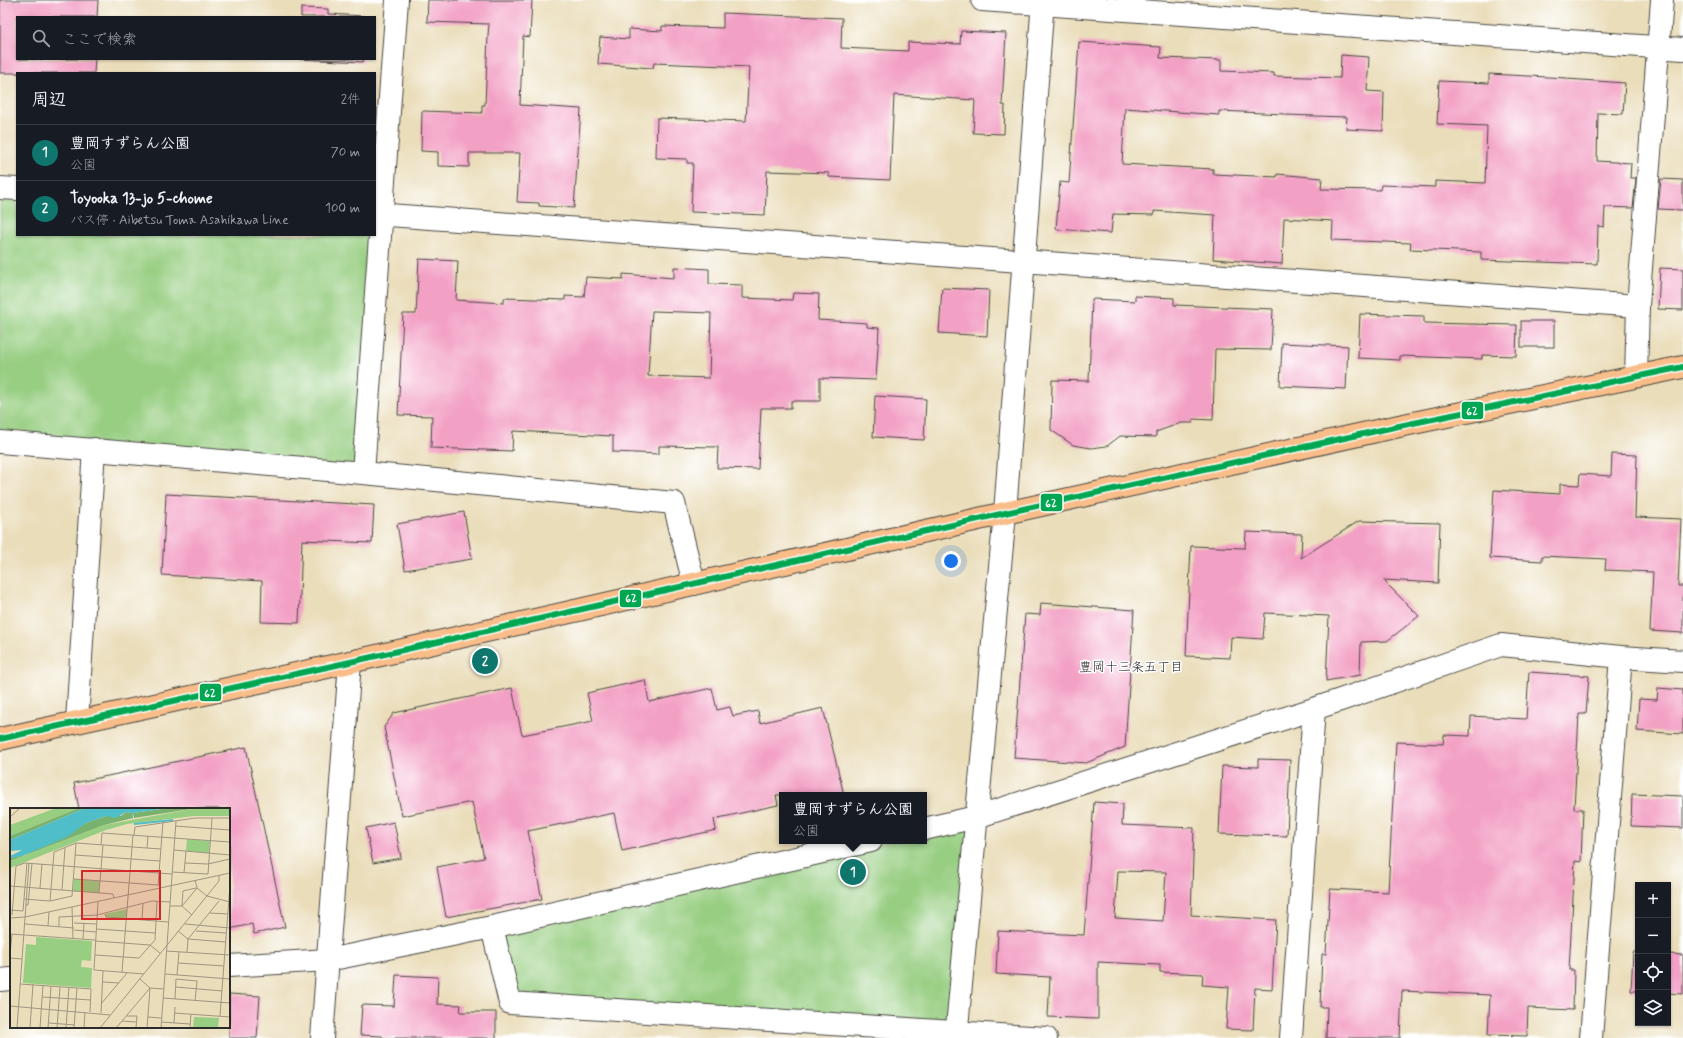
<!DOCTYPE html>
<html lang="ja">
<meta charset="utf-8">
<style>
:root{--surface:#171b24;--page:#242831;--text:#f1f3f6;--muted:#9ea1a6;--line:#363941;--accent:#0f766e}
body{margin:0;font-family:Mynerve,"Klee One",sans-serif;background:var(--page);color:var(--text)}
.controls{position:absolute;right:12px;bottom:12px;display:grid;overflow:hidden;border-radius:0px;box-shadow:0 1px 3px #0004}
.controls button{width:36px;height:36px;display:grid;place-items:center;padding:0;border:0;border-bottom:1px solid var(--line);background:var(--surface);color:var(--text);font:20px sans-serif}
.you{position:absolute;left:951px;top:561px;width:14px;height:14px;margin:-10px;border:3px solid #fff;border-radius:50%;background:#1a73e8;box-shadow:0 0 0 6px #1a73e833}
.badge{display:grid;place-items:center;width:26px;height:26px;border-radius:50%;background:var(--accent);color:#fff;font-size:13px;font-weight:700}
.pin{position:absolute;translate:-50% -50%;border:2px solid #fff;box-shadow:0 1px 4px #0006}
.popup{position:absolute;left:779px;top:792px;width:148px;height:52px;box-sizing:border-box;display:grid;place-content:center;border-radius:0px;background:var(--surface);filter:drop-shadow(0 1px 3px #0005);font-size:13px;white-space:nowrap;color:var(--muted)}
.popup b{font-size:15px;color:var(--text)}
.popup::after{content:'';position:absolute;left:50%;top:100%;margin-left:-8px;border:8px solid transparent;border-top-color:var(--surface)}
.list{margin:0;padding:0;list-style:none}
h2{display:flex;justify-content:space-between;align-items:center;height:52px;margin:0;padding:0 16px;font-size:17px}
h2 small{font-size:13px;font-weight:400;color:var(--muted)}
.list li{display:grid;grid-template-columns:26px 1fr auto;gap:12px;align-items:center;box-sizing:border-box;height:56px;padding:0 16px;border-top:1px solid var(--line)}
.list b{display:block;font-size:15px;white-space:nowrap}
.list p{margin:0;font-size:13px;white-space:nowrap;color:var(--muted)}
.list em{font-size:13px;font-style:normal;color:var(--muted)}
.icon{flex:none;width:22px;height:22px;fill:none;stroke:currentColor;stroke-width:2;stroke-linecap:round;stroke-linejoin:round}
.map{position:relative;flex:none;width:1683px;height:1038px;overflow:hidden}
.search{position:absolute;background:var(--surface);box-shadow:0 1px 3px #0004;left:16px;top:16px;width:360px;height:44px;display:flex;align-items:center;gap:10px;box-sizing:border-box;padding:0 14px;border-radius:0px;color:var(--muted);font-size:15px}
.panel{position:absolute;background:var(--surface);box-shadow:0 1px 3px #0004;left:16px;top:72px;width:360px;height:164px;border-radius:0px}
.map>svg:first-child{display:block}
.green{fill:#97ce81;stroke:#617c56}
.building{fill:#f3a0c5;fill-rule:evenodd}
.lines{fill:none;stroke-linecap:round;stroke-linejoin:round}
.minor-casing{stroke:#484640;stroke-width:24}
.major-casing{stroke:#484640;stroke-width:24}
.minor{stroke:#fff;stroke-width:22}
.major{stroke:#f8bd89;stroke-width:22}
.bus-1-casing{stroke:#fff;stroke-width:9}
.bus-1{stroke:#00a651;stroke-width:6}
.labels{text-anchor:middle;stroke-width:3;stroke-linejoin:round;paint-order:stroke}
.neighbourhood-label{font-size:13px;fill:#2b2b2b;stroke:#fff}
.inset-river{fill:none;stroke:#50bec8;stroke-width:2}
.inset-road{fill:none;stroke:#9e9681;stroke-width:1}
.view{fill:#d62828;fill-opacity:0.15;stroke:#d62828;stroke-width:2}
.inset-edge{fill:none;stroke:#2b2b2b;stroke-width:2}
.line-badge{stroke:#fff;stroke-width:1.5}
.badge-label{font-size:11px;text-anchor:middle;font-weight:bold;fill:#fff}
</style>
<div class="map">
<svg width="1683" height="1038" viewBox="0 0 1683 1038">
<rect width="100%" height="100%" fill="#fff"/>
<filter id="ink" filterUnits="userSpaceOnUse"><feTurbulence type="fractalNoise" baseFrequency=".025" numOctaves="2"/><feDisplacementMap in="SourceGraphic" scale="8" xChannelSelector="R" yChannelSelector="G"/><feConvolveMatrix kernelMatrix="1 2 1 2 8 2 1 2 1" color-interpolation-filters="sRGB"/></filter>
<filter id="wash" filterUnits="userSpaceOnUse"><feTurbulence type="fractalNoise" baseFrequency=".012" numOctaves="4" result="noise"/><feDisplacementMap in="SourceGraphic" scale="16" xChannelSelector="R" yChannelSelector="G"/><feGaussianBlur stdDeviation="0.9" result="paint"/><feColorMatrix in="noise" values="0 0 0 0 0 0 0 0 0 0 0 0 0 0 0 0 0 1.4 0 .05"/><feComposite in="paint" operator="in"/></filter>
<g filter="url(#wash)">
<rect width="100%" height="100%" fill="#eaddba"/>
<!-- green -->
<g class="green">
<path d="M0 188 17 189V235H375L363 473 0 442Z"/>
<path d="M976 817 957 1032 510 1003 492 927 871 841H924V829Z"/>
</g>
<g id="blocks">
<!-- building -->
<g class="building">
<path d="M0 0H98L97 17H17V59H95L94 73H0Z"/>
<path d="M428 0H532L530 37 523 36 520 105 581 109 574 208 539 206V203L517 202 520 153H469V167L438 166V152L421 151 422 111 482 113V105H485L488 35 489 24 427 22Z"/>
<path d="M301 8 328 9V14L365 16V17H301Z"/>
<path d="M723 13 842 18 841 48 908 51V42L960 44 961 31 1006 33 1002 105H1005L1004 134 973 133 975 100 894 95 890 180 829 177V173L767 171 765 215 691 212 693 163H687V159L656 158 657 118 746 121 749 67 654 63 653 68 598 64 600 37 629 39V29L662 31V26L723 28Z"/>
<path d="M1079 42 1161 47 1160 58 1221 60V71L1274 73V76L1340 78 1341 55 1369 57 1367 91 1384 92 1383 131 1346 129 1347 117 1285 115V114L1219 111V115L1125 108 1122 164 1213 169V174L1277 177V174L1322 178 1321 189 1380 190 1381 185 1435 187V181L1485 183 1487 126 1437 124 1439 81 1489 83V74L1567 78V79L1625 83 1623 114 1598 113 1597 161 1631 163 1630 178H1636L1633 208 1605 207 1604 227 1598 226 1597 264 1481 260V252L1410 249 1411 243 1332 240 1333 221 1284 218 1282 264 1213 259 1215 215 1154 211V215L1113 214 1111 233 1056 229 1060 182 1069 183Z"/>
<path d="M299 59H364L363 62Z"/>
<path d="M1661 179 1683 180V210L1658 209Z"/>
<path d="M419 259 458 261 456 300 504 303V298L565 300V296L584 297 586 277 623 279V274L674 278V267L709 269V284L742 285V298L792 300 793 293 819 294 818 320 867 323V327L879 328 876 380 820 378V401H791V408H761L758 469 717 468 718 447 659 446V454L613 452V436L513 431 512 451 431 448 432 416 398 415 403 314H416ZM652 311 711 313 709 378 648 376Z"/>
<path d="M1660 268 1683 269V310L1658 309Z"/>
<path d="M942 288 989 290 987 336 939 333Z"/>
<path d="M1135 296 1174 298V305L1273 309 1271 350 1215 349 1213 420 1193 419V423H1181L1156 432V437L1120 436 1107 446 1091 448 1073 445 1051 430 1052 380 1089 381 1092 299 1135 301Z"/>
<path d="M1360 314 1424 316V323L1517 325 1516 356 1482 355V359L1400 356V360L1358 358Z"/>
<rect x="1521" y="321" width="33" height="26"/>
<path d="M1282 343 1348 346 1346 389 1280 386Z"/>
<path d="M875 396 926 399 924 440 873 437Z"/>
<path d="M1612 454 1637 455 1635 517 1681 519 1678 586H1683V633L1650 631 1653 572 1605 570 1606 559 1542 556V561L1490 558 1494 490 1560 494V484L1579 485 1580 474 1611 476Z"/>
<path d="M166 494 374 505 372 543 302 540 299 623 261 622 262 581 162 575Z"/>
<path d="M464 512 472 559 405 570 397 524Z"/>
<path d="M1359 521 1440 523 1438 583 1383 580 1419 616 1387 641 1361 642 1360 675 1326 681 1329 616 1265 613 1263 639 1231 637 1230 658 1186 656 1191 546 1245 548 1246 532 1302 534 1301 558Z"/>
<path d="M1041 603 1134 610 1125 747 1086 763 1014 758 1025 614 1040 615Z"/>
<path d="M1529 672 1589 676 1586 714H1579L1574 809H1583L1581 862 1575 861 1569 970H1574L1573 1010 1528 1008 1527 1036 1488 1035 1490 995 1402 991 1400 1038H1326L1327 1007H1320L1322 954H1326L1330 889 1388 892 1396 742 1443 744 1444 735 1470 736 1471 716 1526 719Z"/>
<path d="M645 680 649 702 712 688 717 710 730 707 733 716 758 711 760 723 823 708 844 795H776L778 805 714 819 716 830 622 851 614 813 528 831 542 899 446 917 437 867 484 858 472 802 402 816 384 727 394 713 512 688 522 735 593 721 587 693Z"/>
<path d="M1658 688 1683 690V734L1637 731 1639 699 1657 700Z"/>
<path d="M246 747 285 927 254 934 252 924 229 929V809H79L74 783Z"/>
<path d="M1258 759 1290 760 1287 836 1219 834 1222 766 1258 767Z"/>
<path d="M1632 794 1683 796V828L1631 826Z"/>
<path d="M1094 802 1123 804 1122 825 1194 828 1191 915 1276 920 1272 989 1255 988 1253 1030 1226 1029 1229 987 1202 985 1203 974 1160 972V965L1098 962V1019L1048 1017 1050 977 996 974 998 931 1084 935ZM1118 871 1166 872 1163 921 1115 918Z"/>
<path d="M394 822 401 858 373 863 366 828Z"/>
<path d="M1633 952H1638V991H1631Z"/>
<path d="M1668 954 1683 955V994L1668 993Z"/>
<path d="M396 975 438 977 437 1004 461 1005 460 1012H496V1038H382V1036L360 1035 362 1005 394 1006Z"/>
<path d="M229 994 260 996 257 1038H229Z"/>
</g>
</g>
</g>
<g filter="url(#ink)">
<use href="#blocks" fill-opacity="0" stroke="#484640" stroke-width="1"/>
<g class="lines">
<defs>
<g id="minor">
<path d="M982 0 1683 49"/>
<path d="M0 188 17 189"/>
<path d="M375 214 1638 306"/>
<path d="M1636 376 1638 306 1662 0"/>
<path d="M0 442 363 473 674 503 694 584"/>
<path d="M363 473 397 0"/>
<path d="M77 722 94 449"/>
<path d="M924 829 976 817 1314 709 1501 645 1621 657 1683 661"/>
<path d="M492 927 510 1003 1046 1038"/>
<path d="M229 966 328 960 492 927 871 841"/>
<path d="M0 980 11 979"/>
<path d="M322 1038 350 662"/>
<path d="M956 1038 1005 513 1043 0"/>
<path d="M1291 1038 1314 709"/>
<path d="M1591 1038 1621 657"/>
</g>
<path id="major" d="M0 739 350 662 1005 513 1399 426 1683 367"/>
</defs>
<!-- minor casing -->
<use href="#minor" class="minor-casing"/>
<!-- major casing -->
<use href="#major" class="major-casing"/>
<!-- minor -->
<use href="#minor" class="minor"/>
<!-- major -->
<use href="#major" class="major"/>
<defs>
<path id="bus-1" d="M0 739 350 662 1005 513 1399 426 1683 367"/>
</defs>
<!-- bus-1 casing -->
<use href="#bus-1" class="bus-1-casing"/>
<!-- bus-1 -->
<use href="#bus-1" class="bus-1"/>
</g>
</g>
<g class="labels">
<!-- neighbourhood labels -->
<g class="neighbourhood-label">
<text x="1131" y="671">豊岡十三条五丁目</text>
</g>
</g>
<!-- overview -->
<g transform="translate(10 808)">
<rect width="220" height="220" fill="#eaddba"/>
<path d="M46 0H69L0 28V17ZM187 0H220V8H184L117 16 96 22 0 60V53L94 17ZM177 31 200 33 199 45 176 43ZM64 71 90 73 89 85 63 83ZM117 101V111L96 109 95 106ZM26 129 82 133 81 153 72 152 71 159 82 160 81 180 13 175 16 136 26 137ZM184 209 209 210 208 220H183Z" fill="#97ce81"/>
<path d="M69 0H75L0 32V28ZM158 0H187L124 10 123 5ZM116 4 122 5 123 10 94 17 0 53V50L15 47 76 15 96 8H111Z" fill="#79b16f"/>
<path d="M75 0H158L123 5V13L122 5 116 4 106 10 96 8 76 15 57 29 12 48 0 50V48L12 42 0 43V32Z" fill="#50bec8"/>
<path class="inset-river" d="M124 16 163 12"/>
<path class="inset-road" d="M0 9 10 0M165 18 220 22M124 27 125 19 185 10H220M91 37 92 25 220 34M137 40 138 28M164 42 220 47M65 47 150 53M175 55 198 56 220 51M162 64 198 66 202 10M174 65 176 43M64 71 148 77M185 72 187 80 197 88 220 94M0 78 103 86 104 90M148 78 153 14M30 80 32 56M52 82 55 40M89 85 93 37M14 91 40 93 62 88 66 35M40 93 44 44 66 35 151 41M88 94 84 162 134 166M16 97H18L22 55M160 98H172L182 107M172 98 173 83 186 80M172 98 187 80M62 99 63 131M0 102 13 103 17 55M200 105 218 106M95 106 96 109 158 114M2 107 6 58 15 55 162 66M0 110 15 109 220 65M132 112 133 96M64 115 87 116M15 116 64 120M175 116 220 120M38 118 39 104M49 118V109L87 107 142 93 160 94M86 121 145 125M64 122 86 124M168 123 178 131 216 134M186 123 216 125M0 126 85 132M73 131 74 115M85 133 140 137 150 145M156 143 220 147M177 144 178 131 209 93M0 147 2 126M85 147 129 150 145 132 147 93M0 150 12 151M168 155 214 158M112 164 123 27M155 166 220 171M167 167 169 144M130 171 140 180 154 181M93 174 109 175M10 176 81 181 80 204M166 179 212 183M32 189 81 192M153 190 220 195M165 191 166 171 187 173 185 193M91 196 117 165M0 198 100 207M91 205 93 163M164 205 220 209M117 208H127L126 220M210 208 220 77M138 209 151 210M112 213 126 214M151 214 180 216M39 215 65 217M164 215 165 199M7 220 19 55M20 220 23 176M30 220 33 177M38 220 41 178M47 220 50 179M56 220 59 179M64 220 67 180M74 220 75 204M90 220 209 73V67M106 220 140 180M137 220 140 180M151 220 166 13M180 220 181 206"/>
<path class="view" d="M72 63H150V111H72Z"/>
<rect width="220" height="220" class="inset-edge"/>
</g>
<g class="line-badge">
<rect x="1461" y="401" width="23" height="19" rx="4" fill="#00a651"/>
<rect x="1040" y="493" width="23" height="19" rx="4" fill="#00a651"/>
<rect x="619" y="589" width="23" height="19" rx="4" fill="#00a651"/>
<rect x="199" y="683" width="23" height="19" rx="4" fill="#00a651"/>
</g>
<g class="badge-label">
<text x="1472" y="415">62</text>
<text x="1051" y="507">62</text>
<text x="631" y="602">62</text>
<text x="210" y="697">62</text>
</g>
</svg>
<div class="controls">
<button>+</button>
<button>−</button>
<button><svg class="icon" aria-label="locate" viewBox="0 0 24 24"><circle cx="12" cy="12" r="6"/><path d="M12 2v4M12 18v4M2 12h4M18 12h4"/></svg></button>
<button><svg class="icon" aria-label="layers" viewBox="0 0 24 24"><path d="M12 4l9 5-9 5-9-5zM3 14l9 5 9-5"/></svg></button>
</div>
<div class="you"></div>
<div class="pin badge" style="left:853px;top:872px">1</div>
<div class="popup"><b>豊岡すずらん公園</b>公園</div>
<div class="pin badge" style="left:485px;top:661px">2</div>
<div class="search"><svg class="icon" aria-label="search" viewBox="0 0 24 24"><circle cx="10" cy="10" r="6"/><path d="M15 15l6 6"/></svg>ここで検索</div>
<section class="panel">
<h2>周辺<small>2件</small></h2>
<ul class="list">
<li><span class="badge">1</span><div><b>豊岡すずらん公園</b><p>公園</p></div><em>70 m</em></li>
<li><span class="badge">2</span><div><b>Toyooka 13-jo 5-chome</b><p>バス停 · Aibetsu Toma Asahikawa Line</p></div><em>100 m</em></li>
</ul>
</section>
</div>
